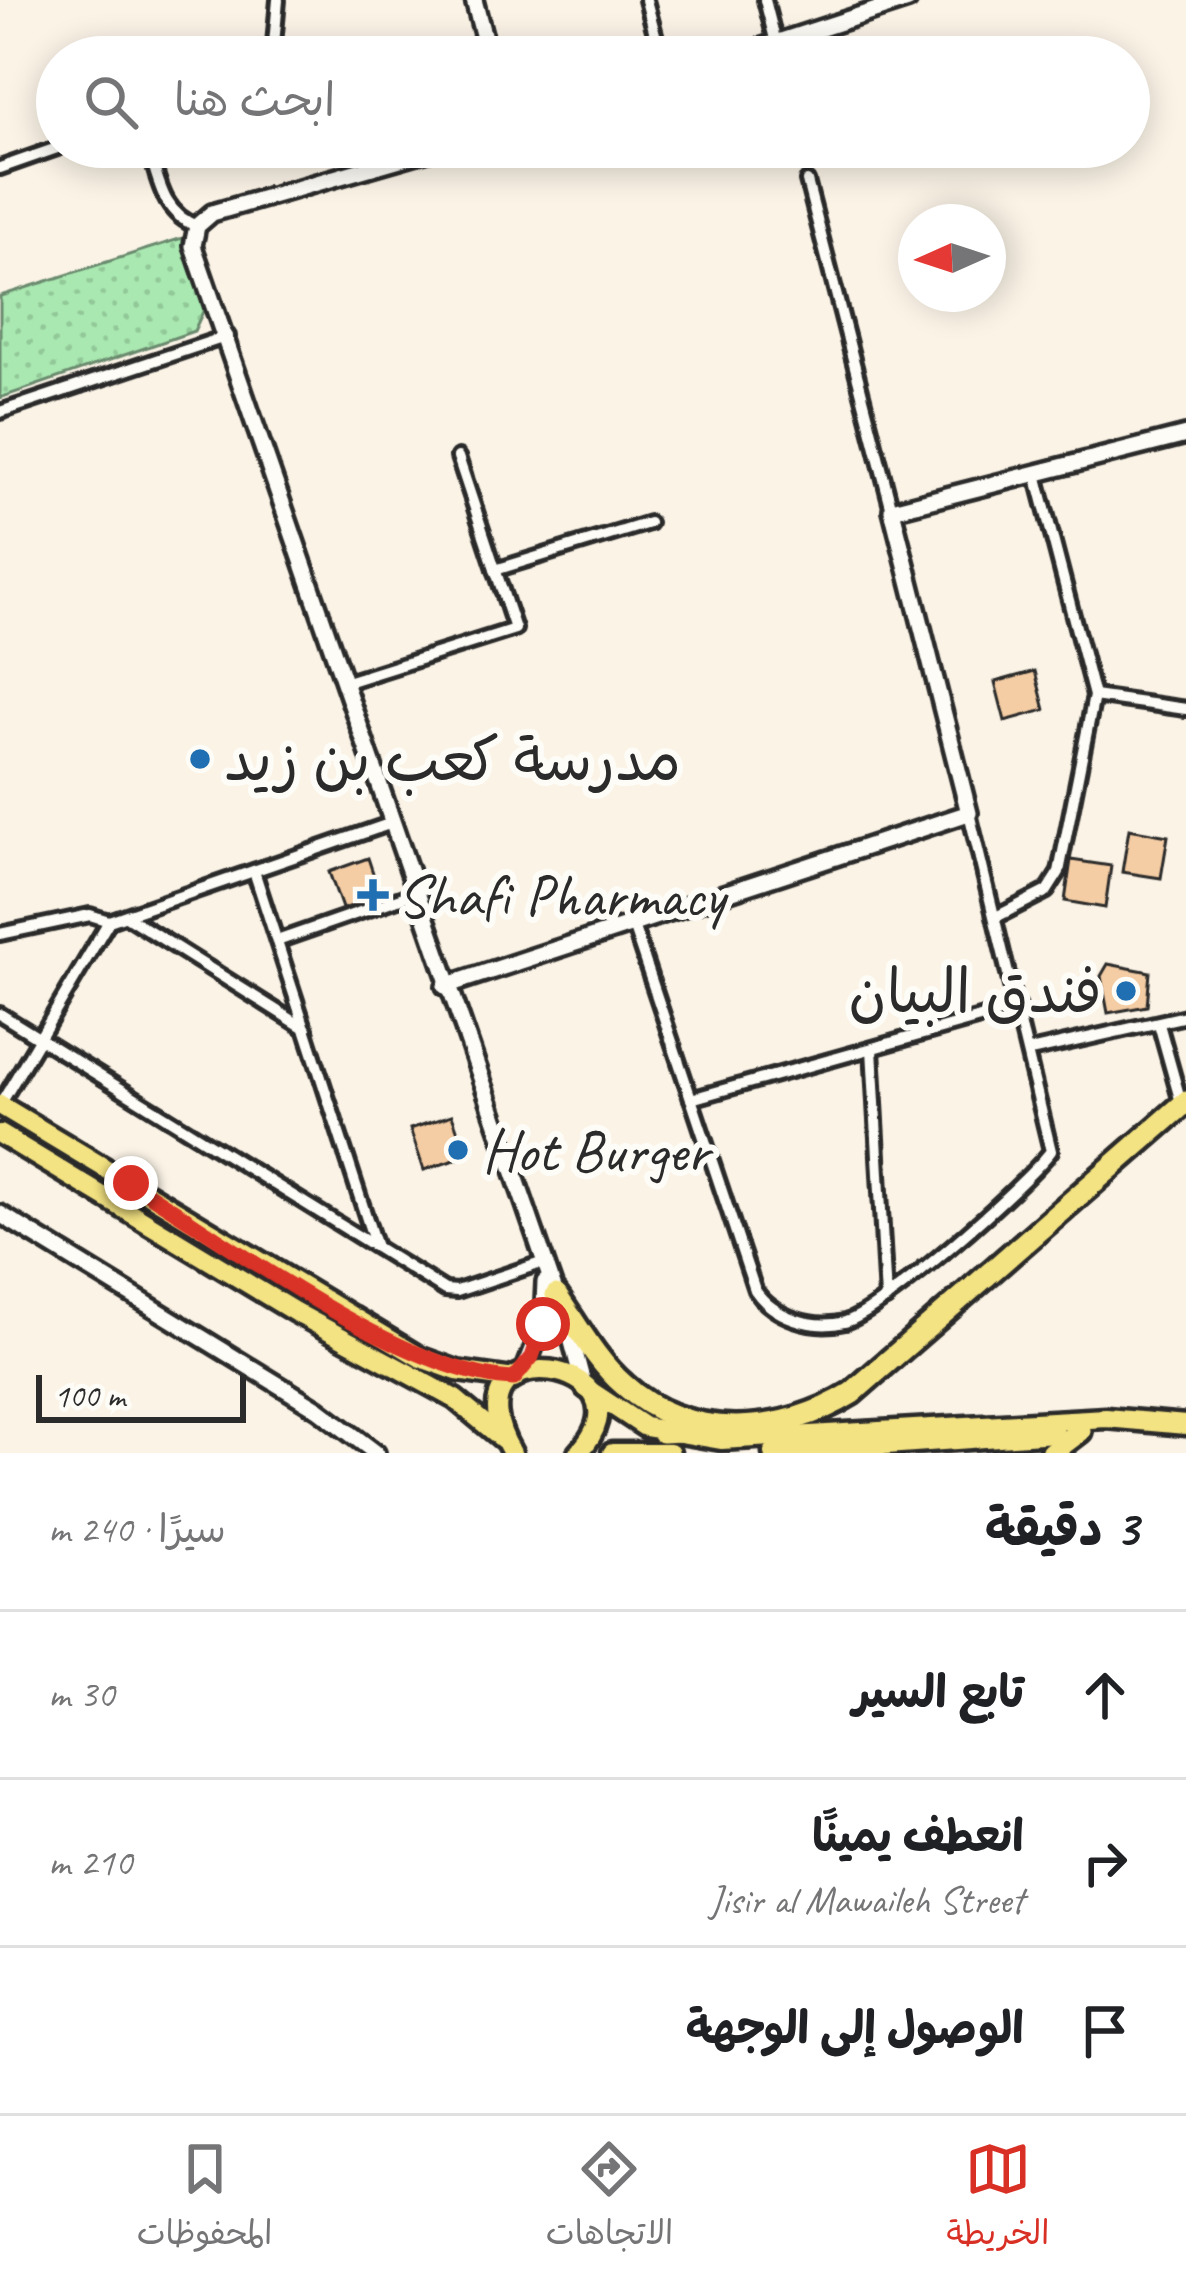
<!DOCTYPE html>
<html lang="ar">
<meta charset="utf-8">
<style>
:root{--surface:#fff;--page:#f6f6f6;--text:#202124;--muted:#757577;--line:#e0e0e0;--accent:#d93025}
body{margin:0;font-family:Caveat,"Playpen Sans Arabic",sans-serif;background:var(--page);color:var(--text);direction:rtl}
.compass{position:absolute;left:898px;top:204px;width:108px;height:108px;border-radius:50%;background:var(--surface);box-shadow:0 6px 30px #0003;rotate:267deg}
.scale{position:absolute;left:36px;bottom:30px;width:210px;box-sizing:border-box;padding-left:12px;border:6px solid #2b2b2b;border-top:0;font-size:33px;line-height:42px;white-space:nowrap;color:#2b2b2b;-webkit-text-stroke:9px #fdfcf7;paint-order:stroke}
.stop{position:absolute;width:36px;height:36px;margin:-27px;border:9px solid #d93025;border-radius:50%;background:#fff}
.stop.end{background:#d93025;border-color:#fff;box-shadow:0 3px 12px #0008}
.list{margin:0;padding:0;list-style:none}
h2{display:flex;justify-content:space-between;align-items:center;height:156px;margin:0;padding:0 48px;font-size:51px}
h2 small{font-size:39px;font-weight:400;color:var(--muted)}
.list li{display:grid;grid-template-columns:78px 1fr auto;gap:36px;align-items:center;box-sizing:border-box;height:168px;padding:0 48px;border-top:3px solid var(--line)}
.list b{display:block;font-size:45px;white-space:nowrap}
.list p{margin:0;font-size:39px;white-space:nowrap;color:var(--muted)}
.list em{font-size:39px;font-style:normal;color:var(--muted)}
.icon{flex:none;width:66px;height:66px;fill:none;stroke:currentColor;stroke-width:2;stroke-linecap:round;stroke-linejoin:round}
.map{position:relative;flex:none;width:1186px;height:1453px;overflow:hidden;direction:ltr}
.search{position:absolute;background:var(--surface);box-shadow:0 6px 30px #0003;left:36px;right:36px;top:36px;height:132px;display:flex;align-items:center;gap:30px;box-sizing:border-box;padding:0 42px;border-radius:66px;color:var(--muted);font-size:45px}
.sheet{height:660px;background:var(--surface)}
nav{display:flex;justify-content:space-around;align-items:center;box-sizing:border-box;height:168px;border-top:3px solid var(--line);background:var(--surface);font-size:33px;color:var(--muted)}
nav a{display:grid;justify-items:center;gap:6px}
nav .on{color:var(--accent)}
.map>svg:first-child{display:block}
.grass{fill:url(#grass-dots);stroke:#6a8a6e;stroke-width:3}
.building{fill:#f5cda4;stroke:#2b2b2b;stroke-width:3}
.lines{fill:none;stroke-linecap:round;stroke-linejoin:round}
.street-casing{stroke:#2b2b2b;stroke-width:20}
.secondary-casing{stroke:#2b2b2b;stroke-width:24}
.primary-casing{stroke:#2b2b2b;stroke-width:27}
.highway-casing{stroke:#2b2b2b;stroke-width:30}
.street{stroke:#fdfcf7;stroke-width:10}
.secondary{stroke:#fdfcf7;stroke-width:15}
.primary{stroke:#f4e382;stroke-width:18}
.highway{stroke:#f4e382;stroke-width:21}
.route{stroke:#d93025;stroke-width:15}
.poi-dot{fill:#1f6fb2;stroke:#fdfcf7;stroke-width:4.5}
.labels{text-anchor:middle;stroke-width:12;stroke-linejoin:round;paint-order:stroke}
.poi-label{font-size:60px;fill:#2b2b2b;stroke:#fdfcf7;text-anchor:start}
</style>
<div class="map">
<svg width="1186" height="1453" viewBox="0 0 1186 1453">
<defs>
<pattern id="grass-dots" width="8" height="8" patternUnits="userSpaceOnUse" patternTransform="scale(3)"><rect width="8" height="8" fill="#a9e9b1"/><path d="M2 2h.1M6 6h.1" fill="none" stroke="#92c898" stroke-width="1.8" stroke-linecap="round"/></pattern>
</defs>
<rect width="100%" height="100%" fill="#fbf3e6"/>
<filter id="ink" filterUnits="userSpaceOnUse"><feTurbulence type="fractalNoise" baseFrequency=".00833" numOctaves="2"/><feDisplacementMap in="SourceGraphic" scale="24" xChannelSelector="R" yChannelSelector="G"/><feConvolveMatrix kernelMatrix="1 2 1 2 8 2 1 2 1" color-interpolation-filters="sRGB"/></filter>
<g filter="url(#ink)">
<!-- grass -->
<path class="grass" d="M182 238 206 305 194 331 0 398V296Z"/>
<!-- building -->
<g class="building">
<path d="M1035 671 1045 710 1005 721 995 682Z"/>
<path d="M1129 829 1168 836 1161 878 1122 872Z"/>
<path d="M368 858 382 900 344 914 329 872Z"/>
<path d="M1071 860 1111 866 1105 908 1065 901Z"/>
<path d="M1108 964 1150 972 1147 1006 1108 1013 1101 976Z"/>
<path d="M452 1115 467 1156 424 1170 410 1129Z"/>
</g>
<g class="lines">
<defs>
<g id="street">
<path d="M646 0 661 57"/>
<path d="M765 0 776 43"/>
<path d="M264 57 274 44 278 0"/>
<path d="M148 147C159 180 162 214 197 226"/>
<path d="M0 168 60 147"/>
<path d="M807 181 892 510"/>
<path d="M0 412 228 336"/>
<path d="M495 570 649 523"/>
<path d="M347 682 515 629 458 457"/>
<path d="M1094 696 1186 709"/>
<path d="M254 871 376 1247"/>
<path d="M126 916 306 1029"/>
<path d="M996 917 1047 891 1059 872 1094 696 1036 474"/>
<path d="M633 925 755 1290C773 1317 812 1330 845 1322 882 1312 1025 1185 1051 1151L969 813"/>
<path d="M0 934 90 915 109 921"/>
<path d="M277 941 415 893"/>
<path d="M0 1014 445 1290 457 1291 541 1263"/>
<path d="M1159 1024 1182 1106"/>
<path d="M872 1049 886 1299"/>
<path d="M1030 1051 1186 1016"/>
<path d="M691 1099 1019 1007"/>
<path d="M0 1105 109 921 392 823"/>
</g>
<g id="secondary">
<path d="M474 0 489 57"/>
<path d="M732 57 908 0"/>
<path d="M442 147 212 213 197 226 193 246 558 1300"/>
<path d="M445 986 969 813 892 510 1186 435"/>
<path d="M0 1214 318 1409 376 1453"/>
<path d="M567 1323 583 1383"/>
<path d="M524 1372 543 1324 545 1282"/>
</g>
<g id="primary">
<path d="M0 1105 421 1358 457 1371 514 1379"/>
<path d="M0 1134 295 1312 455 1399 503 1439"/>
<path d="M586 1388 645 1427 721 1440 1106 1418 1186 1425"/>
<path d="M512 1453C439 1325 665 1361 578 1453"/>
<path d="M612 1453H670"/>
<path d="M773 1453 1055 1433"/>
</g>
<g id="highway">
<path d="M556 1295C577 1325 596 1361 624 1385 687 1443 783 1436 852 1393L1186 1102"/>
<path d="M662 1432 700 1430"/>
<path d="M1051 1453 1080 1431"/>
</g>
</defs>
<!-- street casing -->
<use href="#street" class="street-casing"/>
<!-- secondary casing -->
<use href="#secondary" class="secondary-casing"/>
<!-- primary casing -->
<use href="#primary" class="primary-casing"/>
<!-- highway casing -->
<use href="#highway" class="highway-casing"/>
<!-- street -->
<use href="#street" class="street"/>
<!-- secondary -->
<use href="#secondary" class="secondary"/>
<!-- primary -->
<use href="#primary" class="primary"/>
<!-- highway -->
<use href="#highway" class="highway"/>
</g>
</g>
<g class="lines" filter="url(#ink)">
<!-- route -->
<path class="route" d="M131 1183C229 1243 404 1375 514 1379L532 1357 543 1324"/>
</g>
<!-- markers -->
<g class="poi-dot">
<circle cx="200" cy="759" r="12"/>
<path d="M367 877h12v12h12v12h-12v12h-12v-12h-12v-12h12z"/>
<circle cx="1126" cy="991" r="12"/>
<circle cx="458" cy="1150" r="12"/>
</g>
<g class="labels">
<!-- poi labels -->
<g class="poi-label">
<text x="224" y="780">مدرسة كعب بن زيد</text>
<text x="397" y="916">Shafi Pharmacy</text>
<text x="1102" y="1012" text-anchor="end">فندق البيان</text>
<text x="482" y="1171">Hot Burger</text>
</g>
</g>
</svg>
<svg class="compass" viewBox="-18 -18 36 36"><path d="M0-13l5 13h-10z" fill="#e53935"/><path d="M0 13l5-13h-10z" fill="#757577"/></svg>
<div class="scale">100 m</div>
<div class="stop" style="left:543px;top:1324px"></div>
<div class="stop end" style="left:131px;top:1183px"></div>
<div class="search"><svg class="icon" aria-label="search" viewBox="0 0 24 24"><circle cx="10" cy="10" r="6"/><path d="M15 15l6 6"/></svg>ابحث هنا</div>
</div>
<section class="sheet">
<h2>3 دقيقة<small>سيرًا · 240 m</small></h2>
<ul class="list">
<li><svg class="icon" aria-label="ahead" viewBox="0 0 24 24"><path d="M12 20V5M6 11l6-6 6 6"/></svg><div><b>تابع السير</b></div><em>30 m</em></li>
<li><svg class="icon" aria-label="right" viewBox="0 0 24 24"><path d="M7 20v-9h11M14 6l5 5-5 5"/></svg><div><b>انعطف يمينًا</b><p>Jisir al Mawaileh Street</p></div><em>210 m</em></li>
<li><svg class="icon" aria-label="arrive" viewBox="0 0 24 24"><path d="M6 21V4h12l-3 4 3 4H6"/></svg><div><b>الوصول إلى الوجهة</b></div></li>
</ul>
</section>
<nav>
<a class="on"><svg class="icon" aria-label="map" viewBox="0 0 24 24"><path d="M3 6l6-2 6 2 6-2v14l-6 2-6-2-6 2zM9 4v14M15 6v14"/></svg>الخريطة</a>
<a><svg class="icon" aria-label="directions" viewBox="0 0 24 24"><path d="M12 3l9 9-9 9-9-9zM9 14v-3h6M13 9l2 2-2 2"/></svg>الاتجاهات</a>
<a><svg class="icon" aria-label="saved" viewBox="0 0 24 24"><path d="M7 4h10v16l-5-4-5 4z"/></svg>المحفوظات</a>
</nav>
